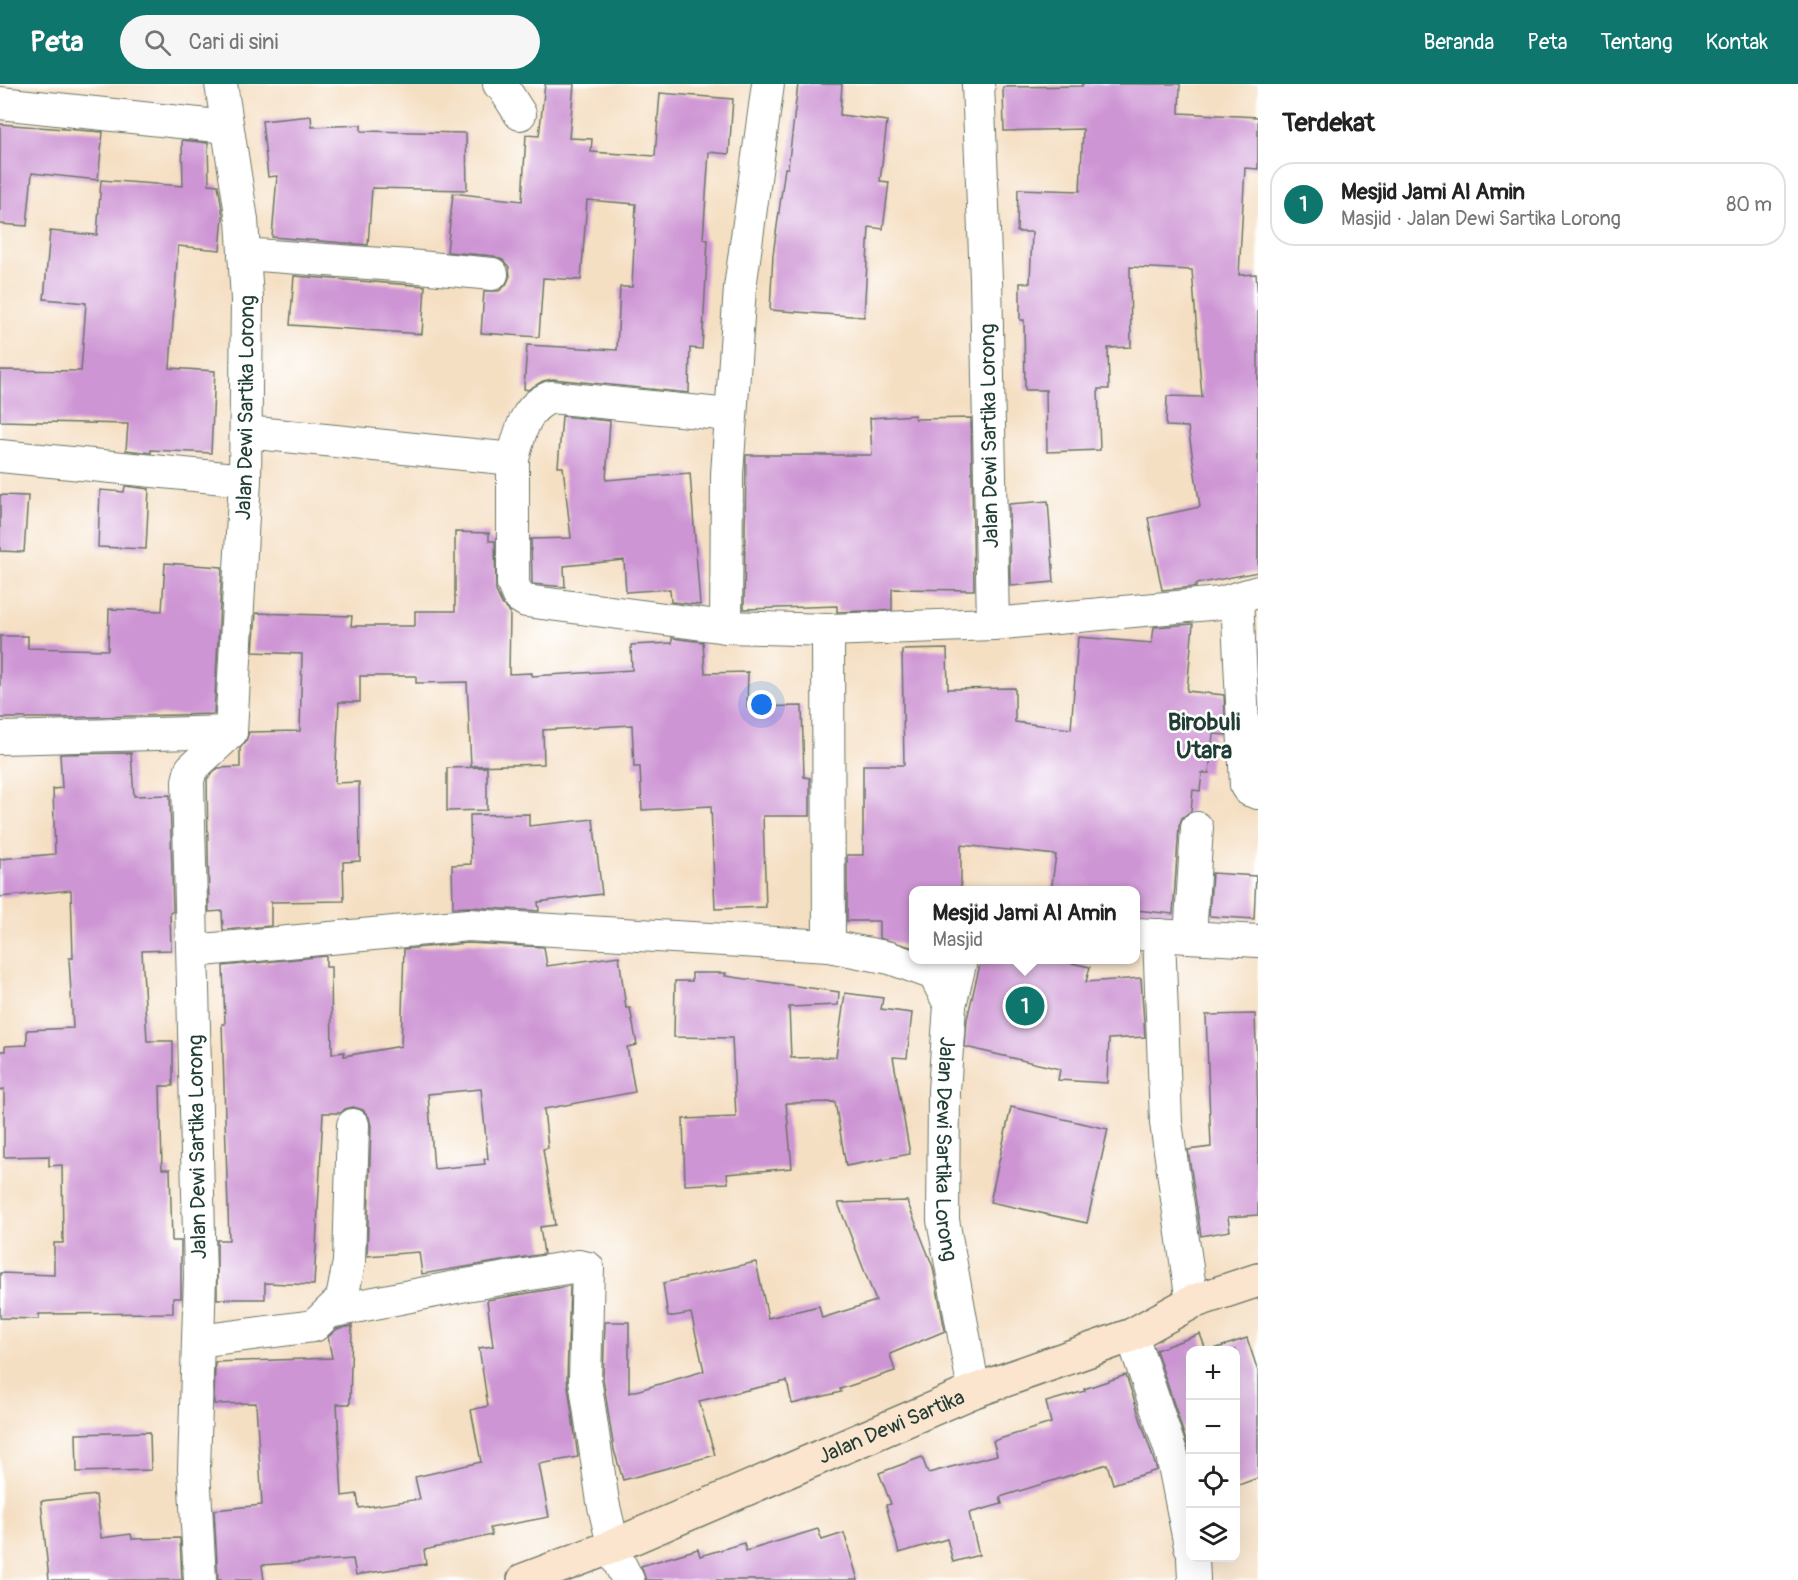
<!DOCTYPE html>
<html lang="id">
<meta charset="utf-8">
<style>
:root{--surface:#fff;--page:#f6f6f6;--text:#222;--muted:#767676;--line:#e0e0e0;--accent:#0f766e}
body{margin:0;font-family:Pangolin,sans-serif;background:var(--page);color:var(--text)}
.controls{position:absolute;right:18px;bottom:18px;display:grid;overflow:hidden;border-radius:12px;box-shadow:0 6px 24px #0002}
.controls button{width:54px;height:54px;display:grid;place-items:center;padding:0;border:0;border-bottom:2px solid var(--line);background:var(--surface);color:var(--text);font:30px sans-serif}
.you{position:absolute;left:762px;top:621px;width:21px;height:21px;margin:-15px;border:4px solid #fff;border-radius:50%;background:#1a73e8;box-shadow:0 0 0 9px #1a73e833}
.badge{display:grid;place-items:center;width:39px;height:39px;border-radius:50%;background:var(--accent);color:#fff;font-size:20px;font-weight:700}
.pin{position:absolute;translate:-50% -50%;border:3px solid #fff;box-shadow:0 2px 6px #0006}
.popup{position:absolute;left:909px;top:802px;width:231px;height:78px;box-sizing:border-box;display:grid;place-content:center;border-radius:12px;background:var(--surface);filter:drop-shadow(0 2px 4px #0005);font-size:20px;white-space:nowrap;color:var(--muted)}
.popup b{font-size:22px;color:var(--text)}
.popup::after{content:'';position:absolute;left:50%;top:100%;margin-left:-12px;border:12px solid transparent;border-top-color:var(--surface)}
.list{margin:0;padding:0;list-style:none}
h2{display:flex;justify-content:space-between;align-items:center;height:78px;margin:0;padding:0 24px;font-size:26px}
h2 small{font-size:20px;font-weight:400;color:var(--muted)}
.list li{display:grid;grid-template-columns:39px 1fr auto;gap:18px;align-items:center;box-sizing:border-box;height:84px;margin:0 12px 12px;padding:0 12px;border:2px solid var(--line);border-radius:24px}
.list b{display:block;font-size:22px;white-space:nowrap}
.list p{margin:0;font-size:20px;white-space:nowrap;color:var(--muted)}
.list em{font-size:20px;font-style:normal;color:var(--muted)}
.icon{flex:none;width:33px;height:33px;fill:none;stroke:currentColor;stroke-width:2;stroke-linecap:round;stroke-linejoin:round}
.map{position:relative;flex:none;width:1258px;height:1496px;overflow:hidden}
header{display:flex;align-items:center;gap:36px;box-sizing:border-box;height:84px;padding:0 30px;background:var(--accent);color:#fff}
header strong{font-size:28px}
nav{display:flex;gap:33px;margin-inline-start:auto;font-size:21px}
.search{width:420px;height:54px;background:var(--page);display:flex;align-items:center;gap:15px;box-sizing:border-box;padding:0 21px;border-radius:33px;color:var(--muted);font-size:22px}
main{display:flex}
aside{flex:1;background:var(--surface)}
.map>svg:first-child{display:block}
.building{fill:#ce95d4;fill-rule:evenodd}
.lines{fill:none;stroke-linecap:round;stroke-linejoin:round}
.minor-casing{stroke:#6a7666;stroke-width:34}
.secondary-casing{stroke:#6a7666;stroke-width:36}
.minor{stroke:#fff;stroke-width:32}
.secondary{stroke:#fce5cf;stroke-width:33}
.labels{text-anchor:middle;stroke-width:5;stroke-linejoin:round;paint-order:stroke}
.street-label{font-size:21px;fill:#1f3d34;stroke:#fff}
.quarter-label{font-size:24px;font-weight:bold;fill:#1f3d34;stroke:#fff}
</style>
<header>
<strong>Peta</strong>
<div class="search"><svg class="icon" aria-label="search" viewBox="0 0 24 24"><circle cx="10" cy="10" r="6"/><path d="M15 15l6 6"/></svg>Cari di sini</div>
<nav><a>Beranda</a><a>Peta</a><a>Tentang</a><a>Kontak</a></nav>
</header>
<main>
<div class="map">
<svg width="1258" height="1496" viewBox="0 0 1258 1496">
<rect width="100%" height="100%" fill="#fff"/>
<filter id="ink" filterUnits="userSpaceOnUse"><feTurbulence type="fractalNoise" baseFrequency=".0167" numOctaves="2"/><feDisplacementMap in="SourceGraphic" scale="12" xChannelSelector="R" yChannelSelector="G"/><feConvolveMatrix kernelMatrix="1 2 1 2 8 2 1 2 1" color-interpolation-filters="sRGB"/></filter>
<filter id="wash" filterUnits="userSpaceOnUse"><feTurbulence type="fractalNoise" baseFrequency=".008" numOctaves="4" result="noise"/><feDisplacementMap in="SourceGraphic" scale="24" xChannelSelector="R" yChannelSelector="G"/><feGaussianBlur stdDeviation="1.35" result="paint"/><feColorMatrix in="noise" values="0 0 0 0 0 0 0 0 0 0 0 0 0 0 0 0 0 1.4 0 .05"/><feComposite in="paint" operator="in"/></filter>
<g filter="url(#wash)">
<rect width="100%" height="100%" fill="#f5dfc3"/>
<g id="blocks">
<!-- building -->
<g class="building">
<path d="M545 0H574L569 54 592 55 591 68 655 72 660 9 733 15 729 70 709 68 703 155 708 156 702 265 690 264 689 309 553 295 543 297 528 306 524 305 527 261 617 266 620 203H632L636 120 587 116 581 196 543 194 539 253 481 249 484 207H499L506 201 510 192 509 183 503 176 494 172 447 168 453 109 522 117 526 51 539 52Z"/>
<path d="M798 0H842L840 31 887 37 880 97 889 98 883 145 869 143 864 233 770 226 773 171 785 84H788Z"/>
<path d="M1082 0H1180L1179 29 1258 33V85L1245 84 1239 191 1256 190 1258 213V488L1196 500V503L1162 506 1148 434 1200 423 1188 343 1166 342 1167 312 1202 313 1192 186 1130 183 1131 263 1108 264 1109 305H1098L1100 366 1047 368 1046 306H1025L1024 236H1020V199H1030L1032 148H1017L1018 105 1080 107 1083 45 1004 47 1003 3 1082 2Z"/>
<path d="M311 32 312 43 361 41V47L466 49 467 106 372 104 368 161 272 153 277 92 268 93 262 37Z"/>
<path d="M0 40 103 48 98 96 32 89 27 142 0 140Z"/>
<path d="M182 56 208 59 209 100 218 101 223 132 220 166 178 162 170 284 215 287 211 369 151 366V369L126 366 128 340 0 337V286L81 287 86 219 44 215 50 147 97 151 101 96 183 102Z"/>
<path d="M294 192 425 202 422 250 290 241Z"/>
<path d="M915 331V335L971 334 974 506 892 505V526L837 528V522L744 525 746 371H872L870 334Z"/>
<path d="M562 332 610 337 606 396 690 389 700 521 671 518 670 505 626 508 624 476 564 482 565 503 532 500 531 455 571 454 563 383H558Z"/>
<path d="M125 402 149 405 146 465 98 463 100 406 124 408Z"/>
<path d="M0 411 28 412 24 468 0 467Z"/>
<path d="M1048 417 1054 498 1010 502 1009 420Z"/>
<path d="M455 448 489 449V457H495L496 507 502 520 510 528 509 590 532 589V592L632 586 631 561 672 559V554L703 558 705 589 748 588 747 623 802 622 804 693 810 694V732H763L766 823 715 825 711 722 642 726 640 683H634L632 641 543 646 544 680 471 682 467 598 416 599V592H360V618H339L335 699 359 698 360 777 343 778 344 817 271 818V842L223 846 222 827 209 828 207 695 218 684 240 683V664L246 657 249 648 300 647 302 570 253 568 256 529 352 532 351 542H415V527H455Z"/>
<path d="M165 479 222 483 214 630 58 634H0V552H28V564L108 566 109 525 162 527Z"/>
<path d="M1193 540 1187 607 1224 611 1226 651 1213 650 1209 689H1202L1200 707 1193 706 1191 727 1182 734 1179 742 1173 830 1136 826V807H1051L1056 771 961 761V807H914V864L879 854V837H847V771H863V681H904L902 566 947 565 948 605 1015 604V638L1071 645 1078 553 1152 559 1154 543Z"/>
<path d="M131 669 134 712 170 711 173 828H170L171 866 142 867 147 957H173V1002H160L162 1085H170L172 1157H181V1214H173V1229L39 1230V1235L0 1234V1189L54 1191V1159H63L62 1081 49 1082V1072L4 1073V1005L0 1006V967H5V962L27 961V946L73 944 69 874H73L71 806 0 813V775L55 770 53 705 62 704 60 670Z"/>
<path d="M487 683V726L447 727V684Z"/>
<path d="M529 730V742L593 735 602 810 538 818 539 827 469 823 453 824 452 781 471 780 470 731Z"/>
<path d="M1212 789 1256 792 1254 835 1209 832Z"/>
<path d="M468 859 544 863 547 882 619 872 626 924H630L637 961 627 963 635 1008 544 1025 548 1064 543 1065 555 1141 540 1143 544 1170 422 1190 419 1168 367 1172 371 1042 369 1033 363 1026 353 1023 345 1025 341 1029H323L314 1201 265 1199V1215H217V1156H229L222 940H225L223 882 326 872V883H331L332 970 344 968V972L401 962 404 865ZM481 1005 488 1075H484L485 1080 434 1085 428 1010Z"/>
<path d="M981 876H1058L1090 883 1086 898 1141 894 1145 953 1109 955 1107 999 1058 996 1060 985 965 963 967 935Z"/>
<path d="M692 889H726L725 892 839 908 838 921 789 923 791 974 836 973 845 909 883 914 881 925 912 929 907 974 893 973 910 1070 846 1082 835 1018 786 1019 792 1084 727 1090 728 1099 685 1101 683 1035 736 1033 732 954 674 953 675 897H692Z"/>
<path d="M1255 930 1258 1025V1131L1228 1133 1230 1147 1201 1152 1188 1066 1211 1063 1206 931Z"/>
<path d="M1011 1023 1108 1045 1087 1139 990 1118Z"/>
<path d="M907 1117 933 1183 945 1247 890 1270 895 1287 840 1305 841 1308 792 1320 787 1297 699 1317 715 1371 623 1396 614 1366 603 1294 605 1238H629V1309L704 1287 691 1229 668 1233 663 1199 756 1178 768 1234 819 1222 822 1234 876 1217 838 1119Z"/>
<path d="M570 1202 567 1295 578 1373 539 1380 549 1433 490 1444 492 1451 424 1466 426 1480 356 1491 353 1475 262 1481 264 1496H218L214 1426 262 1421 256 1319 214 1320 215 1278 332 1274 328 1253 337 1245 352 1242 350 1320H337L342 1412 357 1410 359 1424 420 1415 415 1393 481 1378 471 1326 488 1322 479 1264 493 1262 487 1216Z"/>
<path d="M1200 1250 1206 1266H1191V1372L1156 1266Z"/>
<path d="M1247 1254 1258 1287V1394L1236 1402V1266H1211Z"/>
<path d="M1126 1291 1157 1386 1113 1400 1107 1380 1000 1413 1002 1420 969 1429 979 1471 953 1478 947 1455 899 1469 886 1421 891 1420 879 1389 922 1373 928 1389 997 1371 993 1357 1051 1339 1046 1318 1085 1307 1084 1305Z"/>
<path d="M150 1348 151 1386 77 1388 76 1350Z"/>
<path d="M96 1411 101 1454 131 1450 132 1455 180 1454 182 1496H49L41 1417Z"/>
<path d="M818 1445 822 1456 844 1449 858 1496H646L641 1482 698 1465 700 1472 744 1459 746 1467Z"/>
</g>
</g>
</g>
<g filter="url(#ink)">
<use href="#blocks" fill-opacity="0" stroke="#6a7666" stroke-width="1.5"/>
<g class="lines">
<defs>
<g id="minor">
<path d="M499 0 503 3 520 30"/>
<path d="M0 19 227 43"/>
<path d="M244 170 409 182 492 190"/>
<path d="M246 348 513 375C520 349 524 323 551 313L730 331"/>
<path d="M0 372 245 396"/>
<path d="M513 375V500L518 512 526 517 726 543 828 546 993 540 986 195 978 0"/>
<path d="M1237 514 1246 702 1249 706 1258 709"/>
<path d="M993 540 1220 519 1258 508"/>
<path d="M726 543 727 390 740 204 768 0"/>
<path d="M828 546 829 862"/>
<path d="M0 654 231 648"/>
<path d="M1136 850 1258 857"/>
<path d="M1159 851 1166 1039 1192 1218"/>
<path d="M1190 853 1197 744"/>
<path id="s1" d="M193 867 468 841 829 862 890 874 934 890 950 921 944 1007 943 1136 974 1307"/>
<path d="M950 921 961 876"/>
<path d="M329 1228 466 1201 578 1182 588 1184 585 1295 603 1418 613 1461"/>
<path d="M1132 1251 1172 1371 1190 1462"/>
<path d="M198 1257 314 1242 340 1217 343 1210 349 1178 353 1041"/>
<path d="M611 1463 628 1496"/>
<path d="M1193 1474 1194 1496"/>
<path id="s2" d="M200 1496 194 1385 200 1192 188 697 191 685 231 648 245 396 247 215 242 136 221 0"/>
</g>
<g id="secondary">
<path id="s3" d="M524 1496 611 1463 974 1307 1132 1251 1192 1218 1258 1196"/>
</g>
</defs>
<!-- minor casing -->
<use href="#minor" class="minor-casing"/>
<!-- secondary casing -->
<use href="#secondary" class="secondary-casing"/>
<!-- minor -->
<use href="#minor" class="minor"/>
<!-- secondary -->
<use href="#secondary" class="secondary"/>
</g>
</g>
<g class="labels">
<!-- street labels -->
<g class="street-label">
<text dy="7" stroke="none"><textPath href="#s2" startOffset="1191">Jalan Dewi Sartika Lorong</textPath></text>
<text transform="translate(989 352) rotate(-91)" y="7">Jalan Dewi Sartika Lorong</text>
<text transform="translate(197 1063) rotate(-91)" y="7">Jalan Dewi Sartika Lorong</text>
<text dy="7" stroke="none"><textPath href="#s1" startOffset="926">Jalan Dewi Sartika Lorong</textPath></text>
<text dy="7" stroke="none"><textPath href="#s3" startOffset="398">Jalan Dewi Sartika</textPath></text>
</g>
<!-- quarter labels -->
<g class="quarter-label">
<text x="1204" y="646">Birobuli<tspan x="1204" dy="28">Utara</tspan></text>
</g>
</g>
</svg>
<div class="controls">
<button>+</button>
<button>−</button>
<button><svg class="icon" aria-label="locate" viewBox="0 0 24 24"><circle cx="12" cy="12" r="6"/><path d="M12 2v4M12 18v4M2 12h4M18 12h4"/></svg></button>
<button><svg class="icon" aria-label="layers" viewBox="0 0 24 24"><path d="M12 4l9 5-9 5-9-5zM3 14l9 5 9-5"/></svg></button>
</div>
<div class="you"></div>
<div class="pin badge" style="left:1025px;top:922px">1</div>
<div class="popup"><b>Mesjid Jami Al Amin</b>Masjid</div>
</div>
<aside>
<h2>Terdekat<small></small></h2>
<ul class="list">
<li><span class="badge">1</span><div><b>Mesjid Jami Al Amin</b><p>Masjid · Jalan Dewi Sartika Lorong</p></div><em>80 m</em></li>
</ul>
</aside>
</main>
